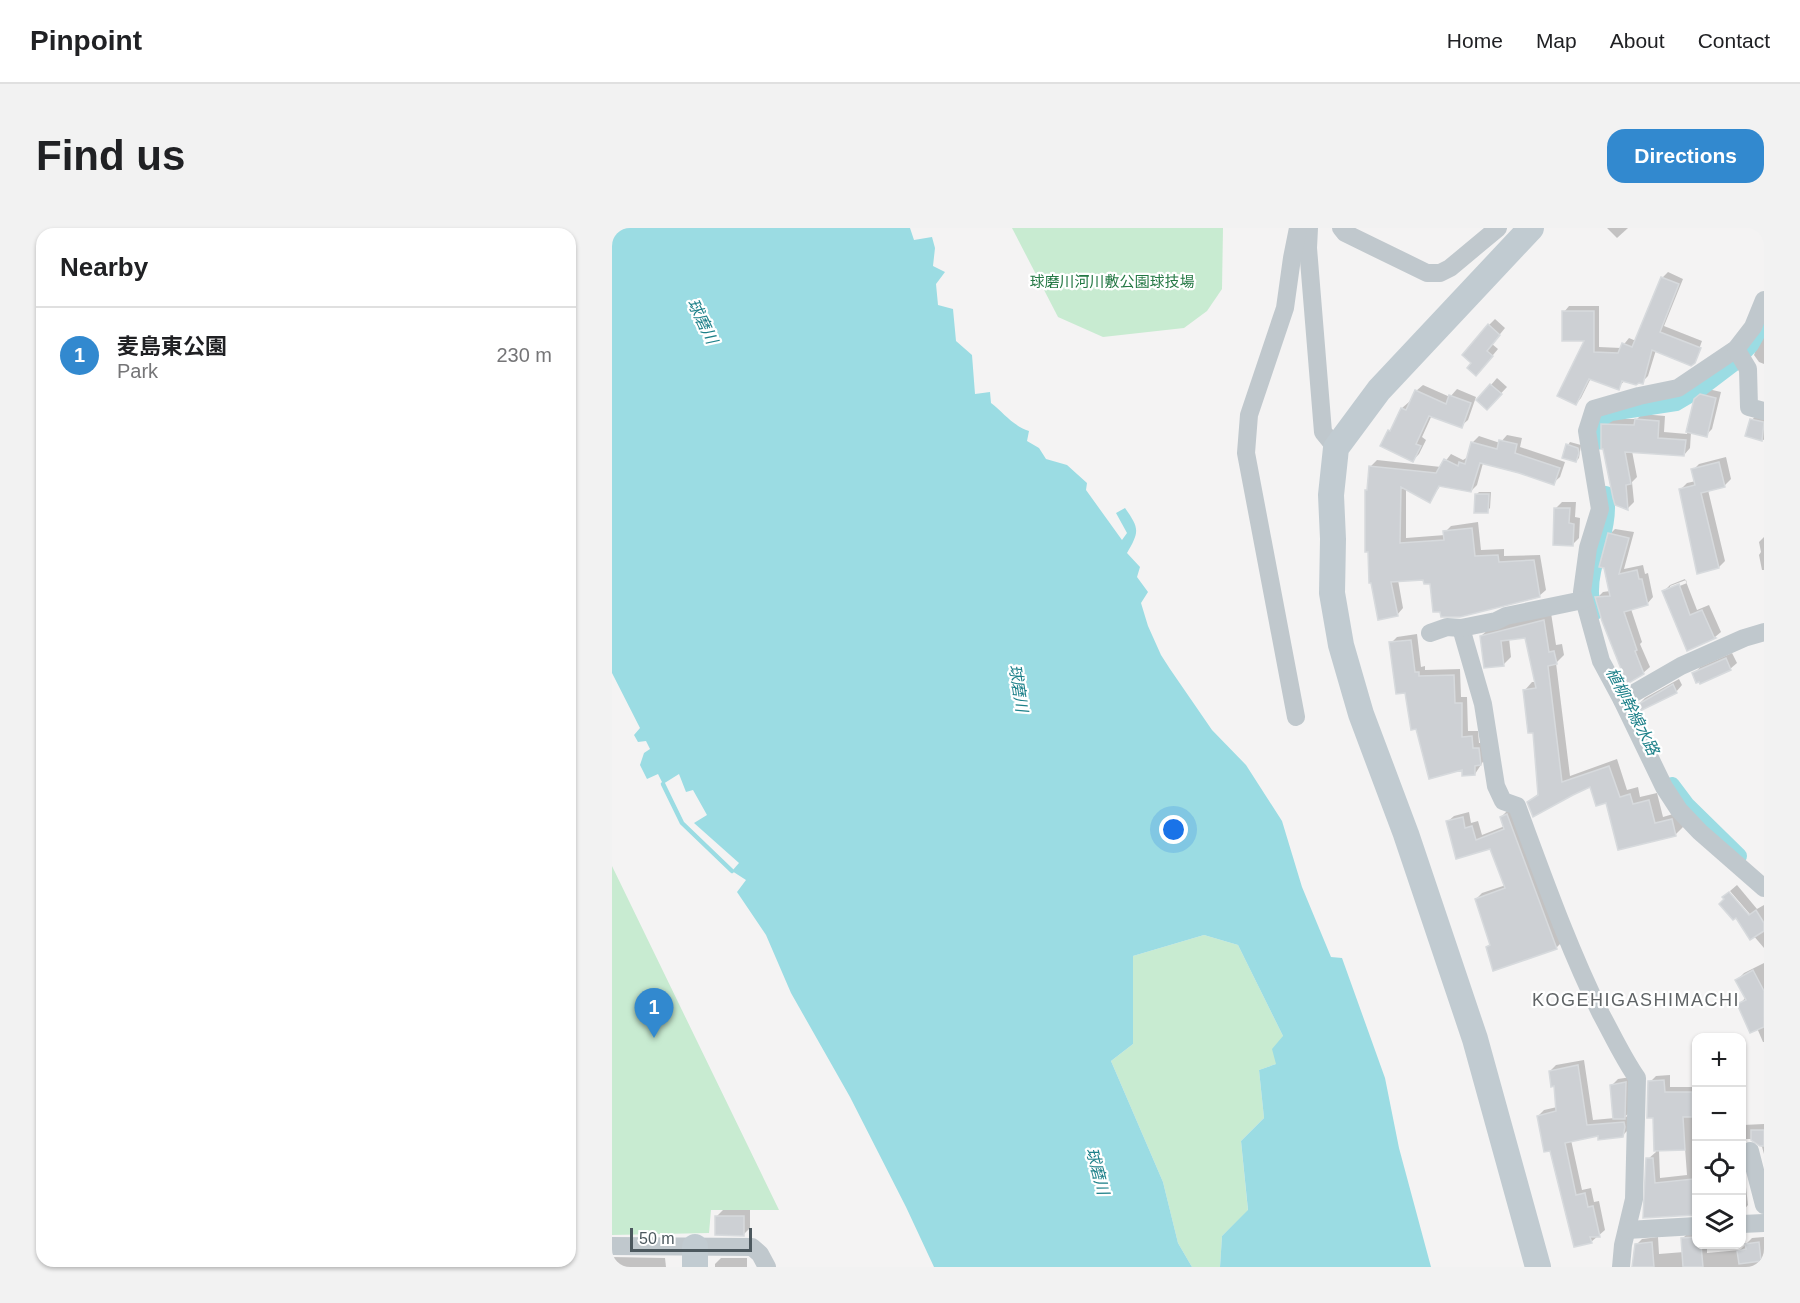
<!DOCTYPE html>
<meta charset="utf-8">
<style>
:root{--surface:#fff;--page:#f2f2f2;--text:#202124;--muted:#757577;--line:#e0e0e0;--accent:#3289cf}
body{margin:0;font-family:Arial,"Noto Sans JP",sans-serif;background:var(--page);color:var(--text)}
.controls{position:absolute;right:18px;bottom:18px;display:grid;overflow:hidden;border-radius:12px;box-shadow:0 2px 4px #0004}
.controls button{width:54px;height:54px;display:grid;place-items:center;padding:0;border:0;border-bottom:2px solid var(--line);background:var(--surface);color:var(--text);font:30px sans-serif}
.scale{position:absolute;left:18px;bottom:15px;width:122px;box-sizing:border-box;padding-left:6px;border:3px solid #4c585e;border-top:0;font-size:16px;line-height:21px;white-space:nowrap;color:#4c585e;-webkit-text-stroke:4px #fff;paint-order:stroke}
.you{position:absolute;left:562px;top:602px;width:21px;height:21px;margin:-15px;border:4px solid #fff;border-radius:50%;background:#1a73e8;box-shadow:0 0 0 9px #1a73e833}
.badge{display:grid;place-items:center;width:39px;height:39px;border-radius:50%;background:var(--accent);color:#fff;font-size:20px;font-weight:700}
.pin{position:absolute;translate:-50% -50px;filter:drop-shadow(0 2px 3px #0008)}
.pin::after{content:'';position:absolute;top:32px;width:21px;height:18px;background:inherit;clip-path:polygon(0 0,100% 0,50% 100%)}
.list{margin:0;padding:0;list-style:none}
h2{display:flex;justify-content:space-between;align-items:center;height:78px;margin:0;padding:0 24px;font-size:26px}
h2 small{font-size:20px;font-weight:400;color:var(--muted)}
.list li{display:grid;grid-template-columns:39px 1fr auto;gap:18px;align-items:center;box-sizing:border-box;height:96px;padding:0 24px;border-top:2px solid var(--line)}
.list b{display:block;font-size:22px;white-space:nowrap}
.list p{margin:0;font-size:20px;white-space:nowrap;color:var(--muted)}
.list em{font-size:20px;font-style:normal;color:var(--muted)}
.icon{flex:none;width:33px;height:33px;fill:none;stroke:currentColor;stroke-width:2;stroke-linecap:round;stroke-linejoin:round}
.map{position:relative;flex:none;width:1152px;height:1039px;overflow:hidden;border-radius:18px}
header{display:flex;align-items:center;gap:36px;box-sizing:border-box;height:84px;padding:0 30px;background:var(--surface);border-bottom:2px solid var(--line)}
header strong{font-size:28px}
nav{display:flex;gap:33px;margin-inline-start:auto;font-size:21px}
.intro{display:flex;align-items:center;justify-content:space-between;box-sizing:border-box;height:144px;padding:0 36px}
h1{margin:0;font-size:42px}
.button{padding:15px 27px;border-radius:18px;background:var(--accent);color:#fff;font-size:21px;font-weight:700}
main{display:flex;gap:36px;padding:0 36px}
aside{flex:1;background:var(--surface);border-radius:18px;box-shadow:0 2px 4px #0004}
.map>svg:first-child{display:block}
.green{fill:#c8ebd1}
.water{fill:#9bdce3}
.shadow{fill:#0003;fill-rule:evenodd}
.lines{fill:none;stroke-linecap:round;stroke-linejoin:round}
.stream{stroke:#9bdce3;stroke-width:4.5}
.canal{stroke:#9bdce3;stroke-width:16}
.building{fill:#cdd0d4;stroke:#d7dadd;stroke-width:1.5}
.street{stroke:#c0c8cd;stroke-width:18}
.secondary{stroke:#c1cbd1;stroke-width:26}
.labels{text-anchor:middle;stroke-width:4.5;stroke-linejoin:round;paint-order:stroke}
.park-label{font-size:15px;fill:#247844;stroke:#fff}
.water-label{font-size:16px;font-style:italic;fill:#1d8089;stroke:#fff}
.quarter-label{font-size:18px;letter-spacing:1.5px;fill:#606466;stroke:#fff}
</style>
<header>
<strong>Pinpoint</strong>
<nav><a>Home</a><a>Map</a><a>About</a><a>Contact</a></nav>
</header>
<div class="intro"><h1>Find us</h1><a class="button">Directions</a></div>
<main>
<aside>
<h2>Nearby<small></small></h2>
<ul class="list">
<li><span class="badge">1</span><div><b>麦島東公園</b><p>Park</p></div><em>230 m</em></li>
</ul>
</aside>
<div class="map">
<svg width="1152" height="1039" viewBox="0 0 1152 1039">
<rect width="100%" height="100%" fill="#f4f3f3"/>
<!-- green -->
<g class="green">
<path d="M400 0H611L610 61 595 83 572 100 491 109 446 89Z"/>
<path d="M0 638 167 982H99L97 1005 0 1007Z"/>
<path d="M592 707 626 717 671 808 664 836 647 842 652 890 629 913 636 983 610 1008 608 1039H580L566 1015 551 954 499 833 521 816V728Z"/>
</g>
<!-- water -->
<path class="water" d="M0 0H298L302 12 320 9 323 20 321 38 333 44 324 56 326 77 341 81 344 113 360 127 363 166 378 164 379 175C392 185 401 198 417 203L415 213 427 220 434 231 455 237 475 255 474 262 510 312 515 305 504 285 513 280C527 300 528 303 515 325L528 339 525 349 536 364 529 375 536 398 549 427 558 441 600 502 634 537 670 593 690 659 719 729 730 730 773 850 787 920 819 1039H608L610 1008 636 982 629 913 652 890 647 842 664 836 660 821 671 808 626 717 592 707 521 728V816L499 833 551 954 566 1015 580 1039H322L294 979 238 869 179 765 154 707 125 664 134 652 120 643 127 635 82 595 95 587 81 562 74 564 67 546 51 556 46 546 35 551 28 537 32 525 38 521 34 513 26 514 22 507 28 500 0 445Z"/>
<!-- shadow -->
<g class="shadow">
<path d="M995 0H1016L1005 10Z"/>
<path d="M1056 44 1071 51 1052 98 1090 113 1083 132 1044 122 1036 148 1030 154 1013 152 1006 160 979 150 969 170 964 176 975 112 952 84 957 78H987V119L1009 120 1017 110 1024 113 1050 50Z"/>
<path d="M883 91 893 100 880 116 886 121 870 140 861 135 877 97Z"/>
<path d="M1152 108V136L1147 134 1142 127 1147 113Z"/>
<path d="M885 150 895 159 881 174 866 172Z"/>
<path d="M811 157 838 169 845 161 864 169 856 192 849 198 820 187 810 209 814 212 807 226 800 233 777 203 783 197 790 180 797 174 799 175 804 163Z"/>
<path d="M1096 161 1109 164 1100 201 1094 207 1079 204 1078 220 1072 227 1020 223 1025 249 1020 254 1022 274 1016 280 1005 276 991 197 997 191H1025L1030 186 1053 188 1052 204 1075 206 1084 172Z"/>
<path d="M1146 185 1152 187V212L1135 207 1140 192Z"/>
<path d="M895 207 910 210 908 219 953 234 948 249 941 255 871 235 865 257 859 263 829 257 817 273 794 260V310L833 307V304L839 298 866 294 869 322 892 321V328L928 327 934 362 927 368 813 351 786 352 791 380 785 387 757 260 759 238 765 232 829 239 839 226 851 232 856 229 860 215 867 208 888 215Z"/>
<path d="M958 214 969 217 967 230 964 233 956 217Z"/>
<path d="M1114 229 1119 251 1113 257 1096 262 1113 333 1107 339 1069 261 1075 255 1084 253 1081 242 1087 236Z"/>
<path d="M867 264H879L878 280 875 283 864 267Z"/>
<path d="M950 274H964L963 289 968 290 967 310 960 317 944 280Z"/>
<path d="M1003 301 1022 304 1012 341 1031 337 1033 346 1036 345 1041 369 1035 376 1019 381 1030 414 1028 416 1038 439 1031 445 985 370 991 364 998 363 997 307Z"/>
<path d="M1152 309V342H1150L1147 327 1149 324 1147 314Z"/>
<path d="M1073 351 1085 382 1097 377 1109 404 1103 409 1076 421 1052 363 1058 357ZM1074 352 1075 355 1058 362V358Z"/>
<path d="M939 385 944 417 950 416 952 427 944 435 958 548 1005 531 1015 562 1026 559 1028 569 1045 565 1051 589 1068 584 1071 599 1064 606 995 573 979 557 917 574 927 565 922 503 913 462 920 454H924L914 409 897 410 899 429 891 437 869 408 877 401Z"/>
<path d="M805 406 809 439 813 438V442L848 441 849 469H855L856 503H866L867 515 873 514 874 529 863 546 851 540 795 463 779 415 785 409Z"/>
<path d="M1120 425 1125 435 1118 441 1082 446 1088 439Z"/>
<path d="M1067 451 1070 457 1064 464 1026 477 1033 470Z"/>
<path d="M902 582 950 714 944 720 875 719 879 715 864 671 870 665 894 657 879 619 845 629 835 594 842 588 857 584 859 595 866 593 870 607 893 598 889 589 895 583Z"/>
<path d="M1125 657 1145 681 1152 677V720L1124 687 1109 676 1140 694 1143 692 1118 663Z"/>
<path d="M1152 735V814H1151L1145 800 1127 777 1134 769 1125 752 1132 745Z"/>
<path d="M972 832 981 892 1003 890 1000 857 1006 851 1019 849 1018 883 1013 889 1017 888 1016 902 1010 908 987 906 959 912 970 962 979 960 982 974 987 973 993 1002 979 1014 926 888 932 882 945 879 943 856 938 843 944 837Z"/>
<path d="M1058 847V859H1084V986L1033 988 1036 931 1044 924 1038 854 1044 848ZM1073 920 1075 947 1048 950 1047 922Z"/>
<path d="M1130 889 1131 897 1152 896V926L1150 919 1141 911H1134L1130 915Z"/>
<path d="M1130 923 1136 977 1130 984Z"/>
<path d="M111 982H138V1000L132 1006 105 988Z"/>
<path d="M1084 1004V1016H1095V1025L1128 1022 1140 1010 1152 1009V1039H1022L1024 1017 1030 1011 1046 1009 1047 1026 1072 1024 1070 1011 1076 1005Z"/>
<path d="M0 1029 53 1030 54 1039H0Z"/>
<path d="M109 1030H135V1039H103V1036Z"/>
</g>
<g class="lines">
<!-- stream -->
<path class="stream" d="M51 556 70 595 120 643"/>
<!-- canal -->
<g class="canal">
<path d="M985 214C982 199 986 191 999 185L1064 175 1091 159 1120 137 1139 117 1150 97"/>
<path d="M983 384C982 378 979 371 979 365 978 331 1000 303 994 266"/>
<path d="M1060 557 1075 577 1127 628"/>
</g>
</g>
<!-- building -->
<g class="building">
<path d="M1049 49 1067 56 1048 104 1089 120 1083 135 1079 138 1040 122 1031 156 1027 155 1024 157 1010 153 1007 162 977 151 964 177 945 168 972 113H950V83H982V124L1006 125 1010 115 1020 119Z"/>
<path d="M876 96 888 107 875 123 881 128 864 148 855 140 859 135 850 127Z"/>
<path d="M878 156 890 166 875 182 864 172Z"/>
<path d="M803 162 834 176 837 167 859 175 850 200 817 188 804 216 809 218 801 234 768 218 776 202 778 203 789 180 794 182Z"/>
<path d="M1088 166 1104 170 1095 209 1074 204 1082 171Z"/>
<path d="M1023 191 1047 193 1046 210 1074 212 1072 228 1013 224 1019 256 1014 257 1016 282 1003 277 1001 270 991 221H989V196L1022 197Z"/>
<path d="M1138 191 1152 194 1150 213 1133 208Z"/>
<path d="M887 212 905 216 903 225 948 240 942 257 907 245 868 235 859 264 827 258 818 275 789 259 788 315 832 312 831 303 860 300 863 328 886 327 887 334 922 332 928 369 848 389H829L828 384H821L818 356H812L811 352 779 354 786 388 766 392 759 355H757L756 324H753V262H755L757 238 824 245 832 231 846 238 847 234 853 236 859 214 885 221Z"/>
<path d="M954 216 966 220 967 225 964 234 950 230Z"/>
<path d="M1107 234 1113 259 1089 265 1107 340 1085 346 1067 261 1083 257 1079 241Z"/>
<path d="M863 266H877L876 285H862Z"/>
<path d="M942 280H958L957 295 962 296 961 318 941 317Z"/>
<path d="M996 305 1017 310 1007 346 1025 342 1027 351H1030L1036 377 1012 384 1025 422 1023 423 1032 446 1015 456 990 393 983 369 998 368 992 340 987 339Z"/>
<path d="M1067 356 1078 387 1090 382 1102 409 1104 410 1075 423 1050 363Z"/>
<path d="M932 392 937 424 942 423 945 436 936 438 950 554 997 538 1008 569 1018 566 1021 576 1037 572 1043 595 1060 591 1064 608 1006 622 994 575 984 578 978 559 961 567 921 589 915 574 926 567 921 505H916L911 462 924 460 913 410 889 413 892 438 872 440 868 408Z"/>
<path d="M799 412 803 444H807V448L842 447 843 475H850V509L860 508 861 520H867L869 537 863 538V547L850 548V542L817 551 804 501 799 502 793 465 784 466 777 414Z"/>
<path d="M1114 430 1119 442 1088 456 1087 454 1084 455 1080 445Z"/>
<path d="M1061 456 1065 465 1028 483 1025 477Z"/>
<path d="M895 586 945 721 881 743 874 719 878 717 863 671 893 660 878 621 844 631 834 593 851 589 853 600 860 598 864 612 892 601 888 589Z"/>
<path d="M1117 664 1137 687 1144 682 1152 695V703L1138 712 1124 690 1121 692 1107 676 1112 671 1110 669Z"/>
<path d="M1141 742 1152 763V799L1138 805 1125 776 1134 772 1123 752Z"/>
<path d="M966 837 975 897 1012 894 1013 899 1011 909 986 912V908L953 915 964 967 973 965 976 979 981 978 988 1009H978L980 1015 962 1019 938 923 932 924 925 888 944 883 942 858 939 859 937 843Z"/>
<path d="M1052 852 1053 864H1080V889H1071L1073 922 1042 923 1041 890H1035L1036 853Z"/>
<path d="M1014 854 1013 891H1001L998 857Z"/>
<path d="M1139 902H1152V918H1148L1139 912Z"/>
<path d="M1034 930H1041L1043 955 1081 951 1083 966H1084V987L1031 990Z"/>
<path d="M103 988H132V1008L103 1007Z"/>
<path d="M1084 1009V1017H1089L1091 1039H1071L1069 1010Z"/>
<path d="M1040 1014 1042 1039H1020L1023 1016Z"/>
<path d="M1147 1014 1149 1033 1127 1036 1125 1023 1134 1021 1133 1016Z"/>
</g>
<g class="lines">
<!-- street -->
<g class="street">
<path d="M697 0 696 20 711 204 724 220"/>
<path d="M729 0 733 5 815 45H828L838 40 886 0"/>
<path d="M1152 72 1141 99 1124 121 1066 160 1027 168 982 181 975 203 988 281 976 320 970 364 989 433 1010 472 1052 559 1067 582 1088 604 1152 660"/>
<path d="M1124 121 1136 141 1137 179 1152 183"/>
<path d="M849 400 871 476 884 558 891 573 905 578C931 648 956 719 989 786 1001 808 1011 830 1025 850L1022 971 1011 1017 1009 1039"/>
<path d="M818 405 835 399 849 400 884 393 894 388 971 372"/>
<path d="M1010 472 1069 438 1132 410 1152 404"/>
<path d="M684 489 634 225 637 187 673 80 680 30 686 0"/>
<path d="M1138 923 1152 977"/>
<path d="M1130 996 1152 995"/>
<path d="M1015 1002 1084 998"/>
<path d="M0 1018 140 1019 148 1026 155 1039"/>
</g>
<!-- secondary -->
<g class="secondary">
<path d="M919 0 767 162 724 220 719 267 721 311 720 365 729 417 749 486 794 606 863 811 926 1039"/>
<path d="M83 1019V1039"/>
</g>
</g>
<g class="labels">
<!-- park labels -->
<g class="park-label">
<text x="500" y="59">球磨川河川敷公園球技場</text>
</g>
<!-- water labels -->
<g class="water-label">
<text transform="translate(91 93) rotate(64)" y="6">球磨川</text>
<text transform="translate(407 460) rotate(81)" y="6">球磨川</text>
<text transform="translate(1021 483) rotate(63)" y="6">植柳幹線水路</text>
<text transform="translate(486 943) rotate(75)" y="6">球磨川</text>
</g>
<!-- quarter labels -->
<g class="quarter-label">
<text x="1024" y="778">KOGEHIGASHIMACHI</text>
</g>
</g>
</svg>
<div class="controls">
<button>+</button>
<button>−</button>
<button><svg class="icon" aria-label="locate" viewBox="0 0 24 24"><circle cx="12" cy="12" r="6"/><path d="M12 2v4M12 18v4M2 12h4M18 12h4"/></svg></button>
<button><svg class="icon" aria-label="layers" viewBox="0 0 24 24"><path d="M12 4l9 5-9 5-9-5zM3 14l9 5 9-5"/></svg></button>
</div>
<div class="scale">50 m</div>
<div class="you"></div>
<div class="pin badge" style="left:42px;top:810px">1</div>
</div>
</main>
